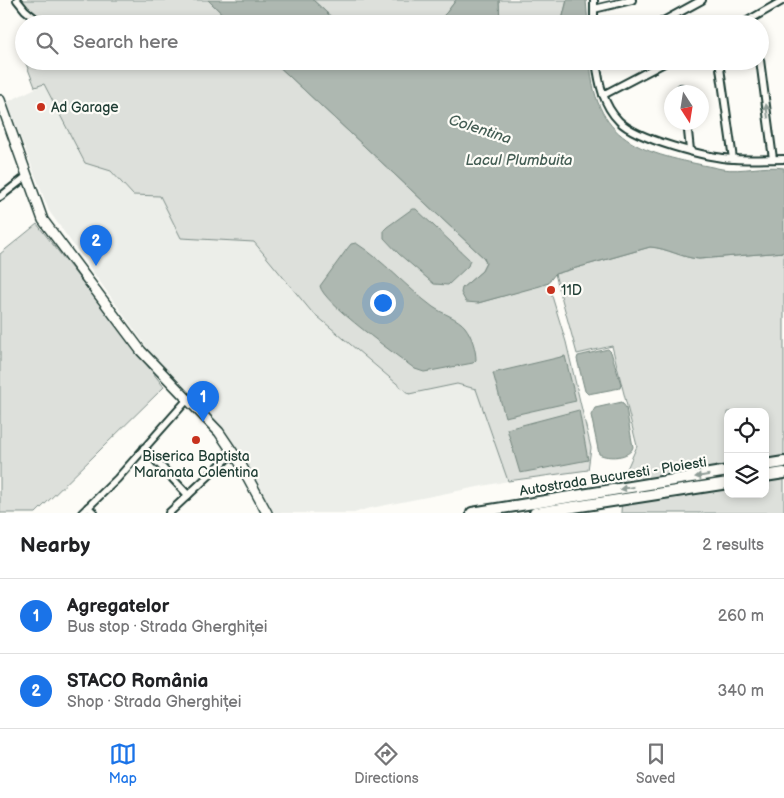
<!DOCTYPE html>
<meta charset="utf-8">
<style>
:root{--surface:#fff;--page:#f6f6f6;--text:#202124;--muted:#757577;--line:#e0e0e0;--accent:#1a73e8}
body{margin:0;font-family:"Balsamiq Sans",sans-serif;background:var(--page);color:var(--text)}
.controls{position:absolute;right:15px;bottom:15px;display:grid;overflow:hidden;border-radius:10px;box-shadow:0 2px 8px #0003}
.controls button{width:45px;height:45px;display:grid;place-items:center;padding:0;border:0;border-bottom:1px solid var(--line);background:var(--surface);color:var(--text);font:25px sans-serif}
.compass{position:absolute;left:664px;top:85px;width:45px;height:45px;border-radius:50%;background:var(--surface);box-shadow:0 2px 8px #0003;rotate:168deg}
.you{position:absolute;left:382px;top:302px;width:18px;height:18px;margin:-12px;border:4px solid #fff;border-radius:50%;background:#1a73e8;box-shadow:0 0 0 8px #1a73e833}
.badge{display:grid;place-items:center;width:32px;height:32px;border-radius:50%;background:var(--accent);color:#fff;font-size:16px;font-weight:700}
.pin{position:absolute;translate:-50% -41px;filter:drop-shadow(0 1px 2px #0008)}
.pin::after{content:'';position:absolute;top:26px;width:18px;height:15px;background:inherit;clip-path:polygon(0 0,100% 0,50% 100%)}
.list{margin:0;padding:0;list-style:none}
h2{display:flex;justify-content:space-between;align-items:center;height:65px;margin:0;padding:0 20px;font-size:21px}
h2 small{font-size:16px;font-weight:400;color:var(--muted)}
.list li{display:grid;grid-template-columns:32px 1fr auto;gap:15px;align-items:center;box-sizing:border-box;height:75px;padding:0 20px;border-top:1px solid var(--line)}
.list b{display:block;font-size:19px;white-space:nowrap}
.list p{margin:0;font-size:16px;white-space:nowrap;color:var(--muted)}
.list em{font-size:16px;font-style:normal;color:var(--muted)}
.icon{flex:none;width:28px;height:28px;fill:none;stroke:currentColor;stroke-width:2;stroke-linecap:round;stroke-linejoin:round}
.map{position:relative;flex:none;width:784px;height:513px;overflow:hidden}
.search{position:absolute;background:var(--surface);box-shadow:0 2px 8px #0003;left:15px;right:15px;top:15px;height:55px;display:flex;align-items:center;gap:12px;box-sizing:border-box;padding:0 18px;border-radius:28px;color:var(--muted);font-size:19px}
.sheet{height:215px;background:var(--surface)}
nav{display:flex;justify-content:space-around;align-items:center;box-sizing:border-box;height:70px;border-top:1px solid var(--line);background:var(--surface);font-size:14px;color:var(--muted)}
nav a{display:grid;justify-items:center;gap:2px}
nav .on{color:var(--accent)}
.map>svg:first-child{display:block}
.built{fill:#eceee9}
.green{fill:#dde0db;stroke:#7e8e88;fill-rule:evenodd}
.water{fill:#aeb8b1;stroke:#75877f}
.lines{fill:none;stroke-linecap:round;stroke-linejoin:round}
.minor-casing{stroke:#1f3d34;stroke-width:10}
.secondary-casing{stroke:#1f3d34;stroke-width:12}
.trunk-casing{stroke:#1f3d34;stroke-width:14}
.minor{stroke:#fdfcf7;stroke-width:6}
.secondary{stroke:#fdfcf7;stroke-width:9}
.trunk{stroke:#fdfcf7;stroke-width:10}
.oneway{fill:#8e9c96}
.poi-dot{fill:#c8321e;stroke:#fdfcf7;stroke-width:2}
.labels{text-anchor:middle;stroke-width:4.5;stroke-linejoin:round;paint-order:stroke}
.poi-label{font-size:14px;fill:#1f3d34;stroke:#fdfcf7;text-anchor:start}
.street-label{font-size:14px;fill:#1f3d34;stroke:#fdfcf7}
.water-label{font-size:15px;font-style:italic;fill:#435c53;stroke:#fdfcf7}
</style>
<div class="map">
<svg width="784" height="513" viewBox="0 0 784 513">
<rect width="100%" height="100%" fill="#fdfcf7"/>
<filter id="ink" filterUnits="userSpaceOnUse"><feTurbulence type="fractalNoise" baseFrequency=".02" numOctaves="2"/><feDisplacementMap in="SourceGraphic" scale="10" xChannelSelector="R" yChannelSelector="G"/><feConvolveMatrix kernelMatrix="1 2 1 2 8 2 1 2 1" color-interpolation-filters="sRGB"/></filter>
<g filter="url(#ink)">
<!-- built -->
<path class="built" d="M44 84 85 162 111 171 133 195 160 196 181 238 254 242 409 393 457 384 476 389 508 481 366 509 354 513H274L238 453 211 414 159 364 49 211 7 102Z"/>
<!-- green -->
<g class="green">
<path d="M16 0H208L233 24H31Z"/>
<path d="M313 0H456L447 12 435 24H339Z"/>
<path d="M499 0H567L561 24H500Z"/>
<path d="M25 61H273L484 258 486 263 482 271 462 288 478 303 548 283 566 342 591 448 588 470 508 481 476 389 457 384 409 394 311 311 254 242 181 238 160 196 133 195 111 171 85 163 44 84 35 87Z"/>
<path d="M37 224 164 387 36 513H0V254Z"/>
<path d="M650 247C667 248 682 258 699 259L784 252V513H621L623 478 637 446 612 346 577 354 555 274ZM728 412H765V494H728Z"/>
</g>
<!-- water -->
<g class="water">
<path d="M208 0H313L339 24H233Z"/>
<path d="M456 0H499L500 24H435L447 12Z"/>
<path d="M567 0H586L588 24H561Z"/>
<path d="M273 61H517L529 64 543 61H590C595 148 650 154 722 169 743 172 763 165 784 168V252L699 259C682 258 667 248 650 247L555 274 548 283 540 286 478 303 466 302 461 293 462 288 482 271 486 263 484 258Z"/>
<path d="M412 209H416L470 260 468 266 448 285 434 284 399 254 384 238V230L387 227Z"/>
<path d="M356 243C384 261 406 287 433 307 443 314 458 318 465 327 472 336 476 350 476 360L473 363 430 371 424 372 415 369C398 356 323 303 320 286L347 249 351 244Z"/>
<path d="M608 349 611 352 621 384 620 388 588 394 585 391 577 359 578 356Z"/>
<path d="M565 356 576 401 505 417 493 373Z"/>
<path d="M622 402 626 408 633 447C630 458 608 459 599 454L591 415 595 408Z"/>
<path d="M579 410 588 460 520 473 507 429Z"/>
</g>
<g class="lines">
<defs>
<g id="minor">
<path d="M17 0 25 10 42 24"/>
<path d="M594 0V24"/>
<path d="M594 9 632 0"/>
<path d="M658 24 702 0"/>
<path d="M742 24 784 0"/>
<path d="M760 60 773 159"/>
<path d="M596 61C599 83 603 105 619 121 636 139 708 158 734 159 751 160 767 159 784 159"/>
<path d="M719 61 733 159"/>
<path d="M681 88 682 92"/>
<path d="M603 95 668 61"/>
<path d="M687 122 690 150"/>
<path d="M0 197 27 176"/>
<path d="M144 448 188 495"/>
<path d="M88 507 94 513"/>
<path d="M82 513 117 479 188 399"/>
<path d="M169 513 233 453"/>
</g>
<path id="secondary" d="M0 100 43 220 141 351 219 432 240 463 267 513"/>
<g id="trunk">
<path d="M765 465 784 462"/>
<path d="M765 476 784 473"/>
<path d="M472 513 728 471"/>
<path d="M535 513 728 483"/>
</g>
</defs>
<!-- minor casing -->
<use href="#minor" class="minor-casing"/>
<!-- secondary casing -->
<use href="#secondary" class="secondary-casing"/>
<!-- trunk casing -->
<use href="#trunk" class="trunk-casing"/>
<!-- minor -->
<use href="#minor" class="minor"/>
<!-- secondary -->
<use href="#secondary" class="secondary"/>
<!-- trunk -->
<use href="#trunk" class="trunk"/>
</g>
<!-- one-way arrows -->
<defs><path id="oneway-solid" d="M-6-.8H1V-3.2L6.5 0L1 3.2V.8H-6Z" transform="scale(1.25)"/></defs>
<g class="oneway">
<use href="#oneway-solid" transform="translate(767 111) rotate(-98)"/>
<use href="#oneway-solid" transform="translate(702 476) rotate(171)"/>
<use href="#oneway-solid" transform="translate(627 488) rotate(171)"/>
</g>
</g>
<!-- markers -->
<g class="poi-dot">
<circle cx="41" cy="107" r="5"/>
<circle cx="551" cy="290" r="5"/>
<circle cx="196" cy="440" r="5"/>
</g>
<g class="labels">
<!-- poi labels -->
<g class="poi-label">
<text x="51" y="112">Ad Garage</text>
<text x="561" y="295">11D</text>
<text x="196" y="461" text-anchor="middle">Biserica Baptista<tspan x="196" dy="16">Maranata Colentina</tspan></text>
</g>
<!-- street labels -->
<g class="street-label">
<text transform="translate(613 476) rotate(-9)" y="5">Autostrada Bucuresti - Ploiesti</text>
</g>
<!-- water labels -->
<g class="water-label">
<text transform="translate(480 129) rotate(18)" y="5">Colentina</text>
<text x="519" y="165">Lacul Plumbuita</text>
</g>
</g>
</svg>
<div class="controls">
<button><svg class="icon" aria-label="locate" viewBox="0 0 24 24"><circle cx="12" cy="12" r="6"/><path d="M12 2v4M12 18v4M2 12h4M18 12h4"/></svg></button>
<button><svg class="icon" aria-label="layers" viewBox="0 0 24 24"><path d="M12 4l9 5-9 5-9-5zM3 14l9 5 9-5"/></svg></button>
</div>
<svg class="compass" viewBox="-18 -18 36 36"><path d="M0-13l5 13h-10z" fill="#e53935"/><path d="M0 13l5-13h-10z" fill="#757577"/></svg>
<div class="you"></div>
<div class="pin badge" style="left:203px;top:422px">1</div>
<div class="pin badge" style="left:96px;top:266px">2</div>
<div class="search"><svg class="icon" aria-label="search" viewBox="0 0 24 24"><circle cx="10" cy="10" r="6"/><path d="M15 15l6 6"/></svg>Search here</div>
</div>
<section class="sheet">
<h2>Nearby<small>2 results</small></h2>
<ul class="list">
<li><span class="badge">1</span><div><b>Agregatelor</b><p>Bus stop · Strada Gherghiței</p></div><em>260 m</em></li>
<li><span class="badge">2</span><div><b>STACO România</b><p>Shop · Strada Gherghiței</p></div><em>340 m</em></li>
</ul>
</section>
<nav>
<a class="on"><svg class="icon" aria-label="map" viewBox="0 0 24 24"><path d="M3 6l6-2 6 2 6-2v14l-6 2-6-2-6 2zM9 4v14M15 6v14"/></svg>Map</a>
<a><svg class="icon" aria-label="directions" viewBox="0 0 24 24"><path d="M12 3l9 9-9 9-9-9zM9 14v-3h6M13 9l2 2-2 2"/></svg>Directions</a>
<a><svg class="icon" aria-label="saved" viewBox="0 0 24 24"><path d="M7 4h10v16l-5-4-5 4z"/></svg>Saved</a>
</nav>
